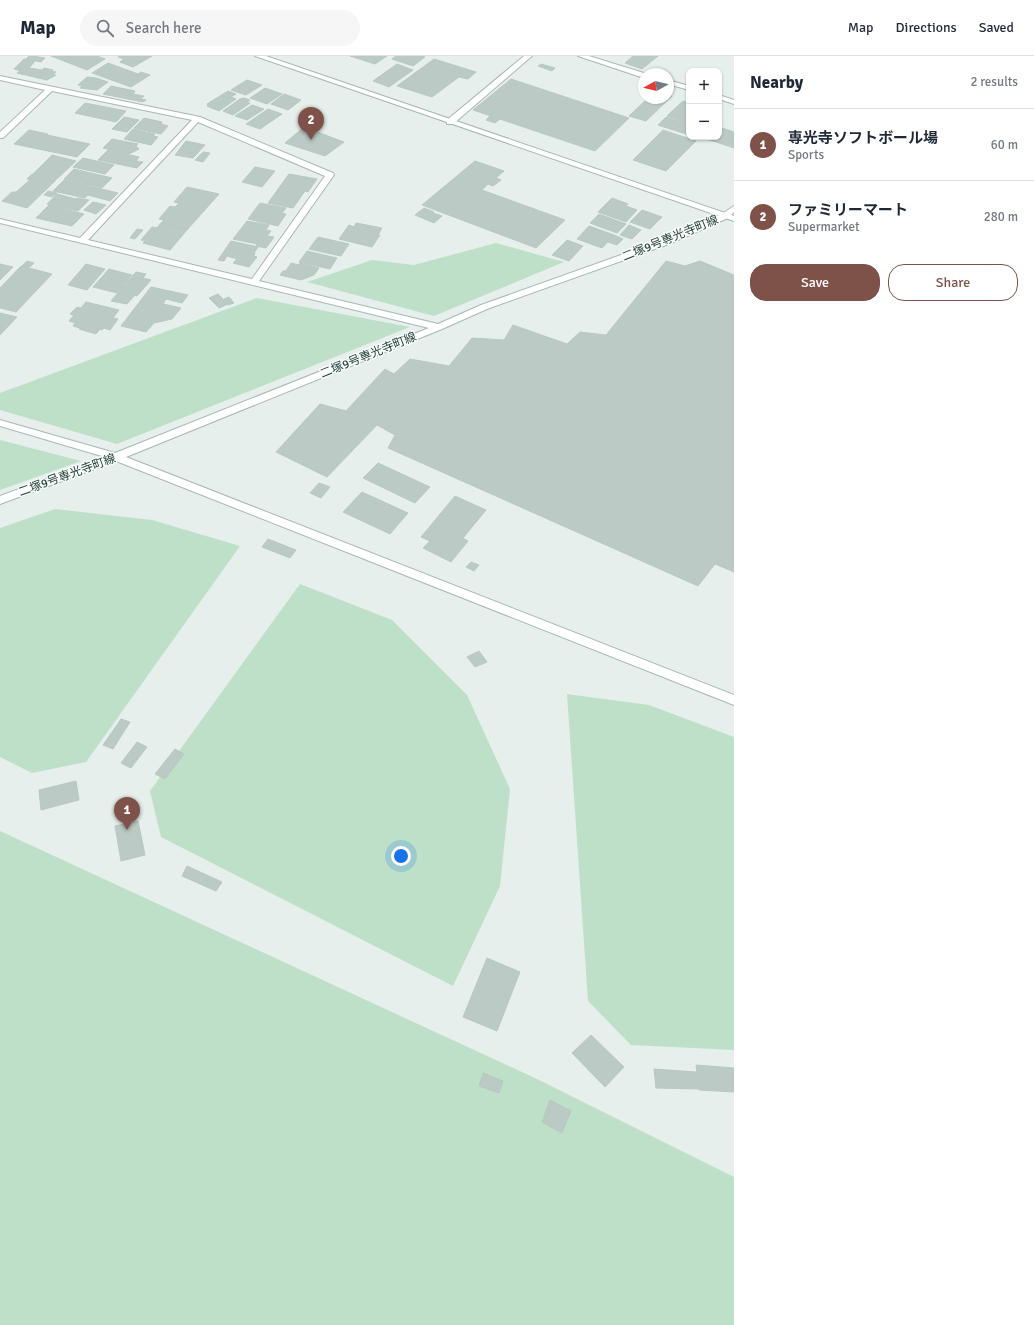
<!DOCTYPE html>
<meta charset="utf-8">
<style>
:root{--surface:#fff;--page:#f6f6f7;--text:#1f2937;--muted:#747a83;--line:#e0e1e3;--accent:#7f5249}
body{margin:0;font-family:Signika,"Noto Sans JP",sans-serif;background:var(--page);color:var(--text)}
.controls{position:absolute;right:12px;top:12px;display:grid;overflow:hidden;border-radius:8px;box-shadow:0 1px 3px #0004}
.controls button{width:36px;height:36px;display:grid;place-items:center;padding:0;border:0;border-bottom:1px solid var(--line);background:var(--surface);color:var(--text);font:20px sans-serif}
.compass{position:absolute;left:638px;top:12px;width:36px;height:36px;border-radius:50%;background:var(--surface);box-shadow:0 1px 3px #0004;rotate:262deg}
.you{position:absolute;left:401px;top:800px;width:14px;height:14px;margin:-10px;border:3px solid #fff;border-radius:50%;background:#1a73e8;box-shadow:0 0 0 6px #1a73e833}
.badge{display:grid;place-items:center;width:26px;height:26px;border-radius:50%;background:var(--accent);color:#fff;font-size:13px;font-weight:700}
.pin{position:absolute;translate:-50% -33px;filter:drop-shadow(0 1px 2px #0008)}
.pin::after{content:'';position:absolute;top:21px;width:14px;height:12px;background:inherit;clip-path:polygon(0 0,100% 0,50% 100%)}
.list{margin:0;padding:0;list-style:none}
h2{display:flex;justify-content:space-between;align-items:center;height:52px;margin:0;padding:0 16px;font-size:17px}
h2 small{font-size:13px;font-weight:400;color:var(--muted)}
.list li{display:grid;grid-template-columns:26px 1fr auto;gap:12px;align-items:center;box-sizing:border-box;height:72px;padding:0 16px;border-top:1px solid var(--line)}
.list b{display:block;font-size:15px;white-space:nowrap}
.list p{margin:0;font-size:13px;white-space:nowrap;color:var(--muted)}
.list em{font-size:13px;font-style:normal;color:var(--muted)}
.actions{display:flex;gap:8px;padding:12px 16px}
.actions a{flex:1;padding:9px 0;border:1px solid var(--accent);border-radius:16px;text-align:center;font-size:14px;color:var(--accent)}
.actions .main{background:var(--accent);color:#fff}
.icon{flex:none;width:22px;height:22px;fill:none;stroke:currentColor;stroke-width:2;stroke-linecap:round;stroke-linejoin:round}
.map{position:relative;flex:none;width:734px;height:1269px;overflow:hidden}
header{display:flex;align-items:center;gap:24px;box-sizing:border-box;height:56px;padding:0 20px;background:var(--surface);border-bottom:1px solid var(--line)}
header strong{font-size:19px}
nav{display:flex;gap:22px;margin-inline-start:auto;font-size:14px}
.search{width:280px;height:36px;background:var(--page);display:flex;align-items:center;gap:10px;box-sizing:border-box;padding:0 14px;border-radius:22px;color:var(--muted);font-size:15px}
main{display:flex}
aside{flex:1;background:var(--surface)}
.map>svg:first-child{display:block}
.green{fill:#bfe0c8}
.building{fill:#bbcac4;stroke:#b8c9c2}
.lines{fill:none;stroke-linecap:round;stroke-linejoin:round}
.minor-casing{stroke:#a8b8b2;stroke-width:2}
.tertiary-casing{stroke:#a8b8b2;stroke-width:2}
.minor{fill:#fff;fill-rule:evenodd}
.tertiary{fill:#fff;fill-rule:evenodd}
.labels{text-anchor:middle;stroke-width:3;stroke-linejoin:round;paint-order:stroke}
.far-street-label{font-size:12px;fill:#24423a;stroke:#f7fbf9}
</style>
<header>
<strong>Map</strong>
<div class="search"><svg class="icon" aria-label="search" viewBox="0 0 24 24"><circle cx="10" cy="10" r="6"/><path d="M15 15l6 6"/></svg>Search here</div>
<nav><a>Map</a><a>Directions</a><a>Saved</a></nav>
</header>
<main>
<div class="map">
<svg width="734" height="1269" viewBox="0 0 734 1269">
<rect width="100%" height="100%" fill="#e6efeb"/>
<!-- green -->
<g class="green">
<path d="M496 187 564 206 434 260 307 226 372 204 414 209Z"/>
<path d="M257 242 410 271 117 388 0 354V337Z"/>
<path d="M0 384 81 405 0 434Z"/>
<path d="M55 453 152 464 240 490 86 706 32 717 0 701V472Z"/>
<path d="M300 528 392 564 467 639 510 733 500 830 453 930 161 781 150 735Z"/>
<path d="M567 638 649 649 734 681V994L631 989 588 945Z"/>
<path d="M0 775 537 1023 734 1121V1269H0Z"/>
</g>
<!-- building -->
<g class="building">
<path d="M29 0H32L45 2 41 6 26 3Z"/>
<path d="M51 0H97L105 3 87 14Z"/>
<path d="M119 0H152L133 11 120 6 124 3 118 1Z"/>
<path d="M350 0H387L375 8Z"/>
<path d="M396 0H422L425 1 413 10 392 3Z"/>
<path d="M633 0H658L642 13 625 7Z"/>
<path d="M24 3 35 5 29 12 42 14 44 12 53 14 52 15 56 16 53 19H56L47 24 17 17 21 15 14 13Z"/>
<path d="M434 3 476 16 468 23 459 21 432 41 397 30Z"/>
<path d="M108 7 138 18 141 16 150 19 131 31 92 17Z"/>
<path d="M397 8 413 14 389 31 373 25Z"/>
<path d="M541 8 555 12 552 15 538 10Z"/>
<path d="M87 21 96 22 108 26 97 34 80 32 82 30 78 29Z"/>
<path d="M511 23 629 62 595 95 473 54Z"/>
<path d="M247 24 262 29 246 39 231 34Z"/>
<path d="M111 30 135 35 133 38 144 40 141 43 146 44 143 46 103 38Z"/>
<path d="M265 32 282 38 267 48 250 42Z"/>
<path d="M228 35 236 38 231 41 236 43 219 55 207 50 209 49 207 48Z"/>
<path d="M284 38 301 44 288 54 271 48Z"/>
<path d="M668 39 672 40 646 65 629 60 648 42H668Z"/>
<path d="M244 42 250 44 247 46 250 47 233 59 223 55 240 43Z"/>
<path d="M683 45 689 47V67L667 60Z"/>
<path d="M85 47 126 55 116 66 75 57Z"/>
<path d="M252 49 264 53 247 64 235 60Z"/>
<path d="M268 53 282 58 260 73 246 68Z"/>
<path d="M490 60 500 63 495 67 486 64Z"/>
<path d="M124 61 139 64 127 76 112 73Z"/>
<path d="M666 61 689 68V79L658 69Z"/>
<path d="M144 62 162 66 161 68 168 70 161 78 134 72Z"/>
<path d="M304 71 344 86 325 100 285 87Z"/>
<path d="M719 71 734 76V92L701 81H719Z"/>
<path d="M133 73 155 78 153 80 158 81 151 89 124 83Z"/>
<path d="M29 74 48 78 47 79 90 88 77 101 14 88Z"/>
<path d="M663 74 696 85 666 115 633 104Z"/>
<path d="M112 83 138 88 136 90 139 93 129 98 103 92Z"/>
<path d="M186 85 205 89 193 102 175 99Z"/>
<path d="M108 94 139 101 136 105 143 106 137 112 98 104Z"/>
<path d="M203 96 210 97 203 106 195 104Z"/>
<path d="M52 99 76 105 57 123 33 118Z"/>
<path d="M83 102 114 109 105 118 73 111Z"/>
<path d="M475 105 504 115 496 122 501 124 493 130 488 128 482 134 565 164 536 192 422 149Z"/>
<path d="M255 111 275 115 262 131 242 126Z"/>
<path d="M74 113 112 122 102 132 64 123Z"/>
<path d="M32 118 56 124 27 152 2 145 12 136H16L30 124 27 123Z"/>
<path d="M289 118 317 123 308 136 305 135 293 152 268 147Z"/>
<path d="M64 124 118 137 110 145 88 139 85 142 53 135Z"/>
<path d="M187 131 219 138 187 174 161 167 164 164 159 163 170 150 175 151 179 147 174 146Z"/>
<path d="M48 135 57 137 52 141 44 139Z"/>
<path d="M57 138 76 143 77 142 89 144 78 155 47 148Z"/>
<path d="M612 142 628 148 626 150 637 154 626 166 598 156Z"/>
<path d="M93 146 106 149 96 158 84 154Z"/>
<path d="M260 147 286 152 282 157 286 158 278 170 248 163Z"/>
<path d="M49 149 84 158 72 170 36 162Z"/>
<path d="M424 152 434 156 433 157 442 160 434 167 415 159Z"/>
<path d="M642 154 662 161 650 173 630 166Z"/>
<path d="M599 158 626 168 617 177 590 167Z"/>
<path d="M247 165 269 169 266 174 271 175 267 180 274 181 266 192 256 190 257 188 233 183Z"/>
<path d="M161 167 187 174 170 194 143 187 145 185 141 184 152 171 157 172Z"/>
<path d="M356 167 382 172 378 179H380L372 191 339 183 349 169 354 171Z"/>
<path d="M629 169 641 174 632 183 620 179Z"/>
<path d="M589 170 614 179 602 192 577 183Z"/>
<path d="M137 173 143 174 135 183 130 182Z"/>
<path d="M614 179 623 183 617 189 608 186Z"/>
<path d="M318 181 349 188 341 200 309 193Z"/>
<path d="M567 184 583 190 569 205 552 199Z"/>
<path d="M231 185 258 191 254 197H255L254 200 257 201 249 211 233 207 237 203 227 200 224 205 218 204Z"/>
<path d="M307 195 337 202 330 213 299 206Z"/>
<path d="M27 205 34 207 30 211 22 210Z"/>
<path d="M666 205 685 210 700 205 734 219V516L715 508 698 530 388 392 395 379 377 369 327 421 276 396 320 348 346 355 385 313 394 318 410 303 449 310 472 282 504 284 513 269 567 288 580 276 606 279Z"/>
<path d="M291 207 299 209 300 207 319 212 314 219 301 224 280 219 283 215H286Z"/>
<path d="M0 208 13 211 0 224Z"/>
<path d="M86 208 105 213 87 234 68 229Z"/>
<path d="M21 210 52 218 16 256 0 252V232Z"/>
<path d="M109 213 132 219 117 237 93 231Z"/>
<path d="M136 216 146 218 143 222 151 224 137 240 135 239 127 248 111 245Z"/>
<path d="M151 231 188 239 182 247 166 243 163 248 181 252 172 263 154 267 146 276 121 270Z"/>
<path d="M218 238 228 248 219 252 209 242Z"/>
<path d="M229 241 234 247 228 249 224 243Z"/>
<path d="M86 246 119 254 113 262 118 263 110 274 104 272 102 274 100 273 96 278 79 273 80 272 73 270 75 267 69 265 74 259 70 258 77 251 81 252Z"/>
<path d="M0 257 17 261 0 279Z"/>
<path d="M378 407 430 431 415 447 363 422Z"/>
<path d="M319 427 330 431 321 442 310 437Z"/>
<path d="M362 436 408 457 390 478 343 456Z"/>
<path d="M455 440 486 454 463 482 468 485 451 506 423 492 430 485 421 481Z"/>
<path d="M268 483 296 494 290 502 262 491Z"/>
<path d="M471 506 479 509 474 515 466 511Z"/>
<path d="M479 595 487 606 475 611 467 601Z"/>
<path d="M121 663 130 666 113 693 103 689Z"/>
<path d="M137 686 147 691 131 712 121 707Z"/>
<path d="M175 693 184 698 165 723 155 718Z"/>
<path d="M76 725 79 744 41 754 39 734Z"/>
<path d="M138 765 145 799 121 805 115 770Z"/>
<path d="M187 810 222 826 216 835 182 820Z"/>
<path d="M487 902 520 916 497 975 463 961Z"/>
<path d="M591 979 624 1011 605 1031 572 997Z"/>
<path d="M696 1009 734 1012V1036L699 1034Z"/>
<path d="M654 1013 696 1016 698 1033 656 1032Z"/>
<path d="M483 1017 503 1025 499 1037 479 1030Z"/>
<path d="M550 1044 571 1055 562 1077 542 1066Z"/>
</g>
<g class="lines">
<defs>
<g id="minor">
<path d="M524 0H532L453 68H447V64Z"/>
<path d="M578 0H589L647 18H644V21H641Z"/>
<path d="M0 20 200 61 333 117 334 119 259 225 438 268 481 249 663 184 722 158 734 150V156L728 162 669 188 487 253 442 273 126 401 734 639V649L116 405 0 448V440L105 401 0 370V364L115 397 429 272 0 167V163L80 182 192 64 52 35 3 82H0V76L45 34 0 24ZM198 66 325 120 252 223 88 184Z"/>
<path d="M668 24 689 30V34L668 28Z"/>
<path d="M719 39 734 44V48L719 43Z"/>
</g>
<path id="tertiary" d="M255 0H266L734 160V165Z"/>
</defs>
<!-- minor casing -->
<use href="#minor" class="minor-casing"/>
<!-- tertiary casing -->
<use href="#tertiary" class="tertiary-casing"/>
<!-- minor -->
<use href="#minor" class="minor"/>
<!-- tertiary -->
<use href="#tertiary" class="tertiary"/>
</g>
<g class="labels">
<!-- far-street labels -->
<g class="far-street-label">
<text transform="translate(670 182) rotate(-22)" y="4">二塚9号専光寺町線</text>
<text transform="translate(368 299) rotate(-22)" y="4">二塚9号専光寺町線</text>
<text transform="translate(67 419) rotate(-20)" y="4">二塚9号専光寺町線</text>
</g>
</g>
</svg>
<div class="controls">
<button>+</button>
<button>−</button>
</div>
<svg class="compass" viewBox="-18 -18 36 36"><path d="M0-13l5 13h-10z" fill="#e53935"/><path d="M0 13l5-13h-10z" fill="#747a83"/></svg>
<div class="you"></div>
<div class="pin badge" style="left:127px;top:774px">1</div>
<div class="pin badge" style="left:311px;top:84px">2</div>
</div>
<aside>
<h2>Nearby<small>2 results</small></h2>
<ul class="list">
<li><span class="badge">1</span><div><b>専光寺ソフトボール場</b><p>Sports</p></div><em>60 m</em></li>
<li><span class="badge">2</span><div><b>ファミリーマート</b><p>Supermarket</p></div><em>280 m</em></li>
</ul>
<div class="actions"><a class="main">Save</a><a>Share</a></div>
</aside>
</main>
